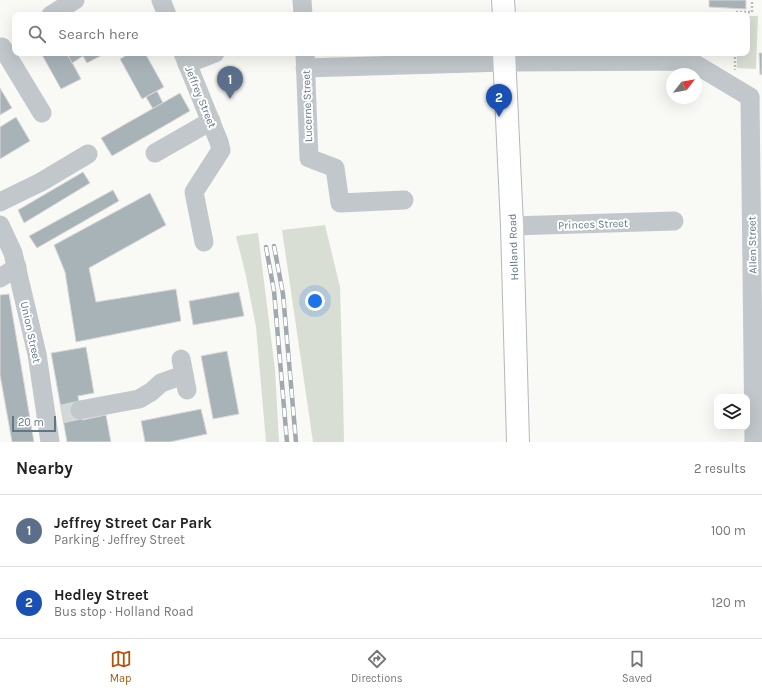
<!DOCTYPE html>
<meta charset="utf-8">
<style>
:root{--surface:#fff;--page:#f6f6f6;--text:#222;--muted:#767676;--line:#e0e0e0;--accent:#b45309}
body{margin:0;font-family:Karla,sans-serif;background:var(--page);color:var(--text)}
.controls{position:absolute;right:12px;bottom:12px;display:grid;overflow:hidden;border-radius:8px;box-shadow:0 4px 16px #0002}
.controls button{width:36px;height:36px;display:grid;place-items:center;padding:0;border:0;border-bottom:1px solid var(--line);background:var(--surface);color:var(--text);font:20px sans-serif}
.compass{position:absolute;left:666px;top:68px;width:36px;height:36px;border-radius:50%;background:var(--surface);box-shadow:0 4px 16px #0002;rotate:59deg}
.scale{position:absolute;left:12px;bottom:10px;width:44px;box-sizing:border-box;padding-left:4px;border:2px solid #617783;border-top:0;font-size:11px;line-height:14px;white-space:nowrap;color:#617783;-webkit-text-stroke:3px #fff;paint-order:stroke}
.you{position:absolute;left:315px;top:301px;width:14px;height:14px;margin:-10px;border:3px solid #fff;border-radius:50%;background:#1a73e8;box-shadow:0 0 0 6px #1a73e833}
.badge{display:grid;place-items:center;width:26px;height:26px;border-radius:50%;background:var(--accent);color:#fff;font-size:13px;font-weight:700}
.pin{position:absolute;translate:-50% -33px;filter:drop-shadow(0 1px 2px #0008)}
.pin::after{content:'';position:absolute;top:21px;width:14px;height:12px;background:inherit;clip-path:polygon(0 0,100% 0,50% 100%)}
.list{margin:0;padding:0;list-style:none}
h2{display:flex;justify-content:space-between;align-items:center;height:52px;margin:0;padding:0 16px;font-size:17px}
h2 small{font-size:13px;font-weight:400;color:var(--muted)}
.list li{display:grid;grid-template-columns:26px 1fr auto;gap:12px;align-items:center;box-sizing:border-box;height:72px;padding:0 16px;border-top:1px solid var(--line)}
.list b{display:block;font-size:15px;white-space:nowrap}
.list p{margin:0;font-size:13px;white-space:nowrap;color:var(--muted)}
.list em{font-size:13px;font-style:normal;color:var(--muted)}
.icon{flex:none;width:22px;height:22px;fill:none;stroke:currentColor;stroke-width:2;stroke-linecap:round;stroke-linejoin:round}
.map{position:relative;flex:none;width:762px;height:442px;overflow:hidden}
.search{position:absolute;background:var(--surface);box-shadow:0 4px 16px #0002;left:12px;right:12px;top:12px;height:44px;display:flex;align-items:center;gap:10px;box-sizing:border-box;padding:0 14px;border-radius:8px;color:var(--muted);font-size:15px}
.sheet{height:196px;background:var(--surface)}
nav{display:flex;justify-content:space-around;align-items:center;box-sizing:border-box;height:56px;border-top:1px solid var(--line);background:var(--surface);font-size:11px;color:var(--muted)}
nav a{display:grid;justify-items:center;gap:2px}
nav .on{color:var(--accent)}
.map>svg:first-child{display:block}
.green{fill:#d9ded5}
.building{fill:#a8b3b8;stroke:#dbdad8}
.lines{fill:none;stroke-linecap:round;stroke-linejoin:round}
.minor-tunnel{stroke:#d3d8d9;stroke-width:19;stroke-dasharray:19 10;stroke-linecap:butt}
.major-casing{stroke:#b2b9bd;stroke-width:24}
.path{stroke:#bbbfc2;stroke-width:2.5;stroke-dasharray:2 2;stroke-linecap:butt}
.minor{stroke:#c1c7ca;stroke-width:19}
.major{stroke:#fff;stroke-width:22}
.rail-casing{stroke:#a0a9af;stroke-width:4.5}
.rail{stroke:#fff;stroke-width:3;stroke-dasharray:9;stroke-linecap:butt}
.labels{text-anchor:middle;stroke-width:4;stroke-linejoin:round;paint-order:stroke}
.street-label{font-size:11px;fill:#617783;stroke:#fff}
</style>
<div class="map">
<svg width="762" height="442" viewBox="0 0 762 442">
<rect width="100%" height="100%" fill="#f9f9f6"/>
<!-- green -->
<g class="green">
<path d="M747 16H758L756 69 737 68V53H747Z"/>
<path d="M325 225 340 287 343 390 344 442H313L282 230Z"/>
<path d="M258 233 275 370 279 442H266L256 327 246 276 236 236Z"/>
</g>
<!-- building -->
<g class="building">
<path d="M709 0H746V9L709 7Z"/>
<path d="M41 53H67L81 79 61 89Z"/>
<path d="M72 53H81L83 56 72 63 68 56Z"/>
<path d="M81 53H106L87 63Z"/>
<path d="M130 53H145L164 87 142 99 120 59Z"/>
<path d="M759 53H762V74L760 75Z"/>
<path d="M0 88 12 108 0 115Z"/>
<path d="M157 91 163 103 153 109 146 97Z"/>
<path d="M180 93 190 111 112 156 101 138Z"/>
<path d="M16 117 30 141 0 159V127Z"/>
<path d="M83 172 90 183 24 223 18 210Z"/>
<path d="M113 190 119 201 37 248 29 236Z"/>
<path d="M150 193 166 225 89 268 96 302 176 289 181 321 76 342 65 272 54 245Z"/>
<path d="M239 292 244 316 193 325 189 301Z"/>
<path d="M9 294 34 442H12L0 375V295Z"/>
<path d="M86 347 94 393 78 396 82 420 106 415 111 442H67L51 353Z"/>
<path d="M227 351 239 414 213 419 201 356Z"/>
<path d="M201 409 207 434 170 442H145L141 421Z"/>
</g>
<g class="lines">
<!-- minor-tunnel -->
<path class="minor-tunnel" d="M62 414 80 410"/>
<defs>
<g id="major">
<path d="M503 0 504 15"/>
<path d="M504 53 512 226 518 442"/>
</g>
</defs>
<!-- major casing -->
<use href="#major" class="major-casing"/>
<!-- path -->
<g class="path">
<path d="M735 15V12H752V0"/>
<path d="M735 53V70"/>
</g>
<!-- minor -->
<g class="minor">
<path d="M161 0 167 15"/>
<path d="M302 0 303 15"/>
<path d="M51 15 75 0"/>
<path d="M2 47 42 113"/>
<path d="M183 53 219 142 221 150 194 192 204 242"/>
<path d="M305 53 309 158 335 168 340 203 404 200"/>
<path d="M187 64 215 53"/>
<path d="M305 68 505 62 690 61 750 97"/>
<path d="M750 97 754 442"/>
<path d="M155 153 211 121"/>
<path d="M0 202 41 182 88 154"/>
<path d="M0 225 13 253 37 354 50 442"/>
<path d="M512 226 674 221"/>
<path d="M0 278 17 267"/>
<path d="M181 359 187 390"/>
<path d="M80 410 139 399 151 392 161 383 175 378 184 375"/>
</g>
<!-- major -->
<use href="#major" class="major"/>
<defs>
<g id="rail">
<path d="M274 246 283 294 296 442"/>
<path d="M266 247 274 291 287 442"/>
</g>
</defs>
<!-- rail casing -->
<use href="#rail" class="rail-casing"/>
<!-- rail -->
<use href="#rail" class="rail"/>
</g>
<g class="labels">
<!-- street labels -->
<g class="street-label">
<text transform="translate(201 97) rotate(68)" y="4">Jeffrey Street</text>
<text transform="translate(307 106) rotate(-92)" y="4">Lucerne Street</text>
<text transform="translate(593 224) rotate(-2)" y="4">Princes Street</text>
<text transform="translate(752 245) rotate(-91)" y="4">Allen Street</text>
<text transform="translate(513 247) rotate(-92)" y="4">Holland Road</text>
<text transform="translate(31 332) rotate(78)" y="4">Union Street</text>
</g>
</g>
</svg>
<div class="controls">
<button><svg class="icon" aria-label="layers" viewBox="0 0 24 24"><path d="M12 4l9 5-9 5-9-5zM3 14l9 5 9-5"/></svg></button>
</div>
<svg class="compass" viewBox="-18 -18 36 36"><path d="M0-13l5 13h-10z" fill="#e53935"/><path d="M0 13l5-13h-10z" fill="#767676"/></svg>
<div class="scale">20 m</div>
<div class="you"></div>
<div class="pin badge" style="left:230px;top:99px;background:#5c6f8a">1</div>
<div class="pin badge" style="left:499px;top:117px;background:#1a4fb4">2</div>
<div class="search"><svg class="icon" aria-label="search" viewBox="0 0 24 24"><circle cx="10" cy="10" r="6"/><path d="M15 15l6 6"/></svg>Search here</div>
</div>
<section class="sheet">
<h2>Nearby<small>2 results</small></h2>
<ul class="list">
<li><span class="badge" style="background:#5c6f8a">1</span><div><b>Jeffrey Street Car Park</b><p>Parking · Jeffrey Street</p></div><em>100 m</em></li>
<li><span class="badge" style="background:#1a4fb4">2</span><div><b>Hedley Street</b><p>Bus stop · Holland Road</p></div><em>120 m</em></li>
</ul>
</section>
<nav>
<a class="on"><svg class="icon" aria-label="map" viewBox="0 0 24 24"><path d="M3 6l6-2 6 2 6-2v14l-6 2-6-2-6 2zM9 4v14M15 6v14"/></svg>Map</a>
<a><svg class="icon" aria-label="directions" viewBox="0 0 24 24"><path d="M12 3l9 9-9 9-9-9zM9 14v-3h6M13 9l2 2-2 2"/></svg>Directions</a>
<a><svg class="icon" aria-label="saved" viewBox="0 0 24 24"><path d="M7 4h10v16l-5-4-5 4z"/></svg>Saved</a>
</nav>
